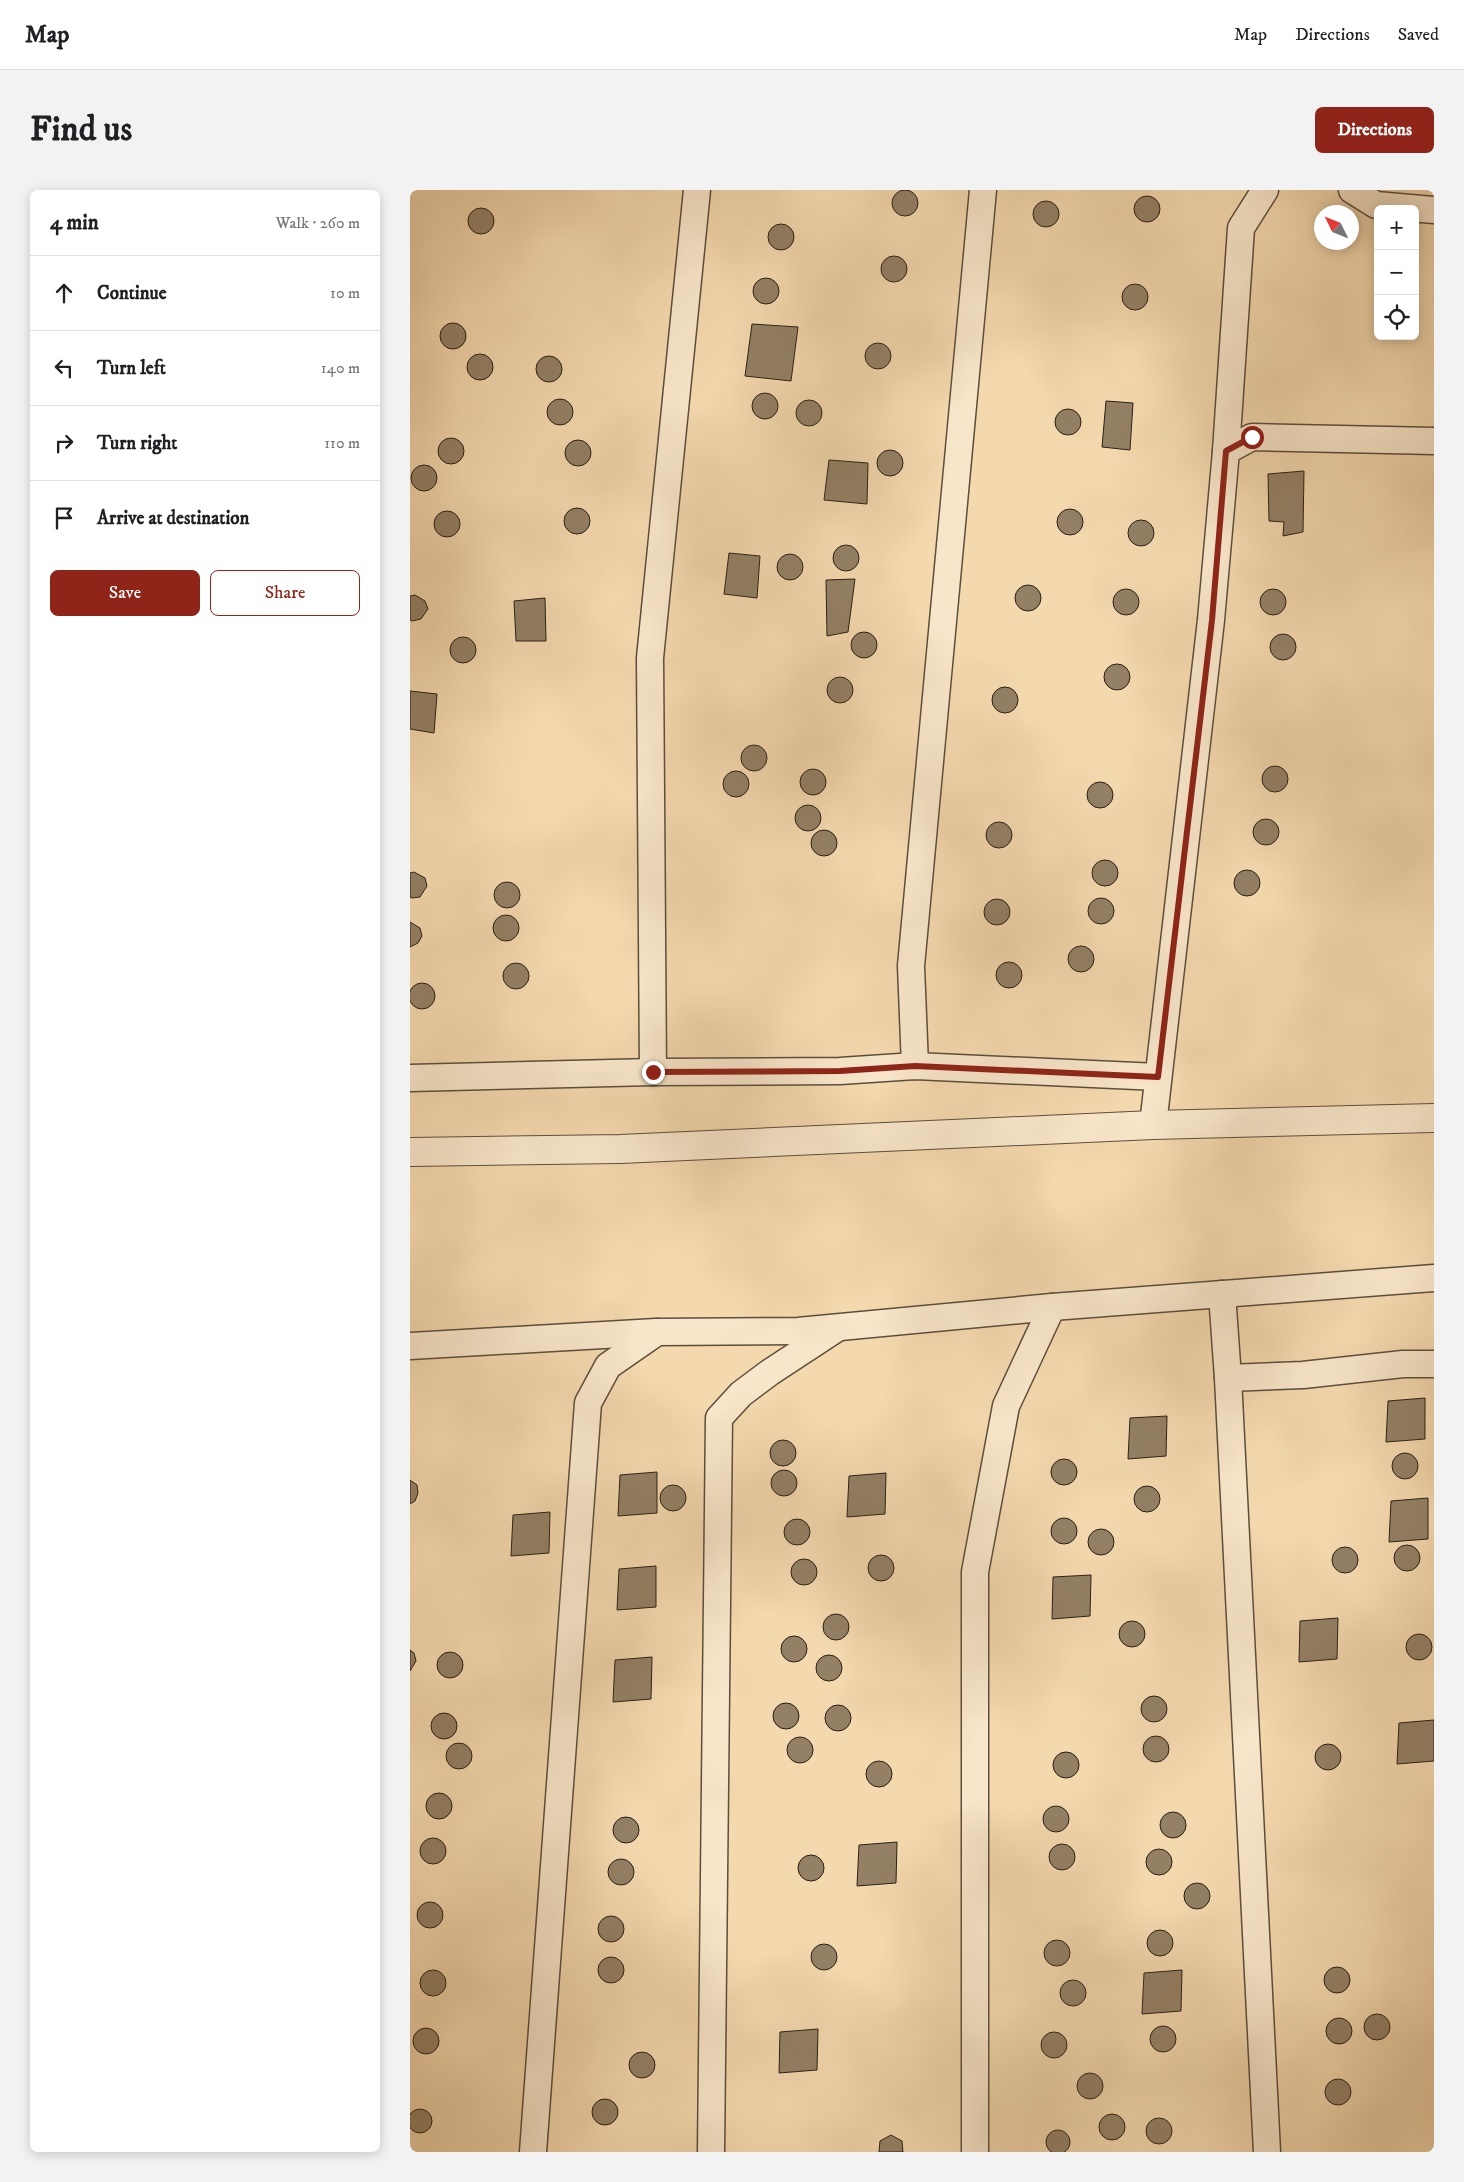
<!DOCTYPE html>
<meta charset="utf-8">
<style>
:root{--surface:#fff;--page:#f2f2f2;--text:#202124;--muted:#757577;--line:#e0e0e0;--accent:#8f2418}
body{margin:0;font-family:"IM FELL DW Pica",serif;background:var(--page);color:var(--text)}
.controls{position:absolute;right:15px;top:15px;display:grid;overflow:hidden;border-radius:8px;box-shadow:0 2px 12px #0003}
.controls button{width:45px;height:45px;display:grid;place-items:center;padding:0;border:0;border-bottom:1px solid var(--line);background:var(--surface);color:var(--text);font:25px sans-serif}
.compass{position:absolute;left:904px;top:15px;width:45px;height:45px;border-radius:50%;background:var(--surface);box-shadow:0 2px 12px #0003;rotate:313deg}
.stop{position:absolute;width:15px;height:15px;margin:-11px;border:4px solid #8f2418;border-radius:50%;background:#fff}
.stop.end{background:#8f2418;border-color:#fff;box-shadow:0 1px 5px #0008}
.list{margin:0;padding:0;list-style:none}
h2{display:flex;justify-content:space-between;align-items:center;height:65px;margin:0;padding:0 20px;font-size:21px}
h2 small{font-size:16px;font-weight:400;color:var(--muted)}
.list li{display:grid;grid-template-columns:32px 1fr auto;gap:15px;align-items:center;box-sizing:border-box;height:75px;padding:0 20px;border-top:1px solid var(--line)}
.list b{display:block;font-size:19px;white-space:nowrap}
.list em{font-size:16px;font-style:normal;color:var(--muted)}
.actions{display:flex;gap:10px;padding:15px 20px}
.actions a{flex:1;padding:11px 0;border:1px solid var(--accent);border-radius:8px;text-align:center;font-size:18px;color:var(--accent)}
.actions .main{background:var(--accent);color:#fff}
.icon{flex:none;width:28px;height:28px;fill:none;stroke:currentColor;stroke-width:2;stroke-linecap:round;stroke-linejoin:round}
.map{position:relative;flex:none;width:1024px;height:1962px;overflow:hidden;border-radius:8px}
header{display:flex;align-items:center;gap:30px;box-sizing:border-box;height:70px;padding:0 25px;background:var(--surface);border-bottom:1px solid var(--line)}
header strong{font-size:24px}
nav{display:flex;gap:28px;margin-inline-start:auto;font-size:18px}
.intro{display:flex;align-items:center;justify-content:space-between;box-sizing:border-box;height:120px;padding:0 30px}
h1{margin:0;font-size:35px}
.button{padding:12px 22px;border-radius:8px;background:var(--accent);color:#fff;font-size:18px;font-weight:700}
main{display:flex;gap:30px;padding:0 30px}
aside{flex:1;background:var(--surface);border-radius:8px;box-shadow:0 2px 12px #0003}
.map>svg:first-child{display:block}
.building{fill:#938065;stroke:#292016}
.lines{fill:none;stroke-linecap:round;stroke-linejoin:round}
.minor-casing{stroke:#5c4e3c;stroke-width:29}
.tertiary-casing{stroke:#5c4e3c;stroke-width:30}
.minor{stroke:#f8e6ca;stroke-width:26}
.tertiary{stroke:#f8e6ca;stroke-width:28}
.route{stroke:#8f2418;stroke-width:6}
</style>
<header>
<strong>Map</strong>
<nav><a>Map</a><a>Directions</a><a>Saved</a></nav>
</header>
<div class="intro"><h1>Find us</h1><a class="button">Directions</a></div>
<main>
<aside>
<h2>4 min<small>Walk · 260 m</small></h2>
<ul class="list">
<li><svg class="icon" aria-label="ahead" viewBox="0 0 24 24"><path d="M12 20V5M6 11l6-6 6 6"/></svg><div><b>Continue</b></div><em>10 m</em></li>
<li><svg class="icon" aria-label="left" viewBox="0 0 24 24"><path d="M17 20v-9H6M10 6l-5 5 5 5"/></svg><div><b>Turn left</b></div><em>140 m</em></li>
<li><svg class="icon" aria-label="right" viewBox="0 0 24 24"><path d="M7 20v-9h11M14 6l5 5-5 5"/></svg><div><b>Turn right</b></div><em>110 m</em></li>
<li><svg class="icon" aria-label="arrive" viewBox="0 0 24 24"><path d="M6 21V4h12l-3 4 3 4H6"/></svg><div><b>Arrive at destination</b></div></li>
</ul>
<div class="actions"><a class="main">Save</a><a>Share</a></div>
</aside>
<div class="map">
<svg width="1024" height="1962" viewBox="0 0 1024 1962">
<rect width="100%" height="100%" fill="#f4d8ae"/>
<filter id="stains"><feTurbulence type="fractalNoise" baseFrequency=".004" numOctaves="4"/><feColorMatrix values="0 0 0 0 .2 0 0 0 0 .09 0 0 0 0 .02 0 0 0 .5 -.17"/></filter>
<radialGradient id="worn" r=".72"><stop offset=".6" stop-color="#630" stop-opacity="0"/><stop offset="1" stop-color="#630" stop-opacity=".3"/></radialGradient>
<!-- building -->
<g class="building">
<circle cx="495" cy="13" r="13"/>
<circle cx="737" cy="19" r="13"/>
<circle cx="636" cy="24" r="13"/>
<circle cx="71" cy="31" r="13"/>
<circle cx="371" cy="47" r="13"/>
<circle cx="484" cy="79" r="13"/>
<circle cx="356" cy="101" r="13"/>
<circle cx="725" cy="107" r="13"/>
<circle cx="43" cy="146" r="13"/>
<path d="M342 134 388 137 381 191 335 186Z"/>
<circle cx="468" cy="166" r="13"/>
<circle cx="70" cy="177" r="13"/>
<circle cx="139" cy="179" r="13"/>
<circle cx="355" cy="216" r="13"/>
<circle cx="150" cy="222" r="13"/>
<circle cx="399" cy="223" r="13"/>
<path d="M696 211 723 213 720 260 692 257Z"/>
<circle cx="658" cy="232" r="13"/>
<circle cx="41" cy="261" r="13"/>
<circle cx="168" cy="263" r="13"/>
<circle cx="480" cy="273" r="13"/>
<path d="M419 270 458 273 457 314 414 310Z"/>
<circle cx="14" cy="288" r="13"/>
<path d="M894 281 893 342 873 346 874 332 859 331 858 284Z"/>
<circle cx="167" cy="331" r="13"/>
<circle cx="660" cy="332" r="13"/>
<circle cx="37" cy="334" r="13"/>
<circle cx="731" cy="343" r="13"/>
<circle cx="436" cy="368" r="13"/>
<path d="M319 363 350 366 347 408 314 404Z"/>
<circle cx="380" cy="377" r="13"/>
<path d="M445 389 438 442 417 446 416 390Z"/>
<circle cx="618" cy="408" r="13"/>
<circle cx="863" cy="412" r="13"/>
<circle cx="716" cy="412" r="13"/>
<path d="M5 405 15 411 18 419 11 429 2 431 0 430V406Z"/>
<path d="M135 408 136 451H106L104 411Z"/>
<circle cx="454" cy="455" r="13"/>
<circle cx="873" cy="457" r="13"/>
<circle cx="53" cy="460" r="13"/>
<circle cx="707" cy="487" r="13"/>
<circle cx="430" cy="500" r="13"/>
<circle cx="595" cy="510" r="13"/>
<path d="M0 501 27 504 24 543 0 539Z"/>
<circle cx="344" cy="568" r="13"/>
<circle cx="865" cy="589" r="13"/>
<circle cx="403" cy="592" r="13"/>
<circle cx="326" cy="594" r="13"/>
<circle cx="690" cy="605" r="13"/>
<circle cx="398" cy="628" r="13"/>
<circle cx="856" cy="642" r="13"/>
<circle cx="589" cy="645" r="13"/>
<circle cx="414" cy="653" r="13"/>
<circle cx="695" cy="683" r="13"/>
<circle cx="837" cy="693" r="13"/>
<path d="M4 682 15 688 17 696 10 707 2 708 0 707V683Z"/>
<circle cx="97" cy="705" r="13"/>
<circle cx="691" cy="721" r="13"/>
<circle cx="587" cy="722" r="13"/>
<circle cx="96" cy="738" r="13"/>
<path d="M0 732 10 738 12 746 8 753 0 757Z"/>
<circle cx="671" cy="769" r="13"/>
<circle cx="599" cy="785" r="13"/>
<circle cx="106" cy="786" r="13"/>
<circle cx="12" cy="806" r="13"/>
<path d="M1015 1208V1249L976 1252 978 1211Z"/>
<path d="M757 1226 756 1266 718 1269 720 1228Z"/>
<circle cx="373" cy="1263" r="13"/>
<circle cx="995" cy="1276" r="13"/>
<circle cx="654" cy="1282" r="13"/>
<circle cx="374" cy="1293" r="13"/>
<path d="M247 1282V1323L208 1326 210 1285Z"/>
<path d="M476 1283 475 1324 437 1327 439 1286Z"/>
<path d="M0 1290 7 1295 8 1303 5 1311 0 1314Z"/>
<circle cx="263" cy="1308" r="13"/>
<circle cx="737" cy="1309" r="13"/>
<path d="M1018 1308V1349L979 1352 981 1311Z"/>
<path d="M140 1322 139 1363 101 1366 103 1325Z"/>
<circle cx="654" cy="1341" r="13"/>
<circle cx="387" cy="1342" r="13"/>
<circle cx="691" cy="1352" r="13"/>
<circle cx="997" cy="1368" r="13"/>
<circle cx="935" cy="1370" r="13"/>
<circle cx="471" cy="1378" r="13"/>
<circle cx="394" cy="1382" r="13"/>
<path d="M246 1376V1417L207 1420 209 1379Z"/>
<path d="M681 1385 680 1426 642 1429 643 1387Z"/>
<circle cx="426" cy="1437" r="13"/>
<path d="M928 1428 927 1469 889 1472 890 1431Z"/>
<circle cx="722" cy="1444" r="13"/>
<circle cx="1009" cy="1457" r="13"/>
<circle cx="384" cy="1459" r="13"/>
<path d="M0 1460 4 1463 6 1471 0 1481Z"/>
<circle cx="40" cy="1475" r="13"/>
<circle cx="419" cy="1478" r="13"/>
<path d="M242 1467 241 1509 203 1512 205 1470Z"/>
<circle cx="744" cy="1519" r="13"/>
<circle cx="376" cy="1526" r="13"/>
<circle cx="428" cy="1528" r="13"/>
<circle cx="34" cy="1536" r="13"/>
<path d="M1024 1530V1571L987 1574 989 1533Z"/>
<circle cx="746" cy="1559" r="13"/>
<circle cx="390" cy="1560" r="13"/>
<circle cx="49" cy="1566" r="13"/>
<circle cx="918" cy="1567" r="13"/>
<circle cx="656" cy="1575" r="13"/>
<circle cx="469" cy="1584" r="13"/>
<circle cx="29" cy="1616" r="13"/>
<circle cx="646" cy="1629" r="13"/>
<circle cx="763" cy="1635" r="13"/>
<circle cx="216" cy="1640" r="13"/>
<circle cx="23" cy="1661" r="13"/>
<path d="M487 1652 486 1693 447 1696 449 1655Z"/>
<circle cx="652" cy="1667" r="13"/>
<circle cx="749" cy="1672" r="13"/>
<circle cx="401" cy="1678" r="13"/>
<circle cx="211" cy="1682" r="13"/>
<circle cx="787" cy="1706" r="13"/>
<circle cx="20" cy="1725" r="13"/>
<circle cx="201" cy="1739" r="13"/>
<circle cx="750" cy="1753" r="13"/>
<circle cx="647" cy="1763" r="13"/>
<circle cx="414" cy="1767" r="13"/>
<circle cx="201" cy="1780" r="13"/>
<circle cx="927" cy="1790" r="13"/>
<path d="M772 1780 771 1821 732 1824 734 1783Z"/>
<circle cx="23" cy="1793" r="13"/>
<circle cx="663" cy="1803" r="13"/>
<circle cx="967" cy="1837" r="13"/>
<circle cx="929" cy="1841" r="13"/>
<circle cx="753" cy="1849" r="13"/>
<circle cx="16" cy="1851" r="13"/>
<path d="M408 1839 407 1880 369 1883 370 1842Z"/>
<circle cx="644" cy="1855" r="13"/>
<circle cx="232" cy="1875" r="13"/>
<circle cx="680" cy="1896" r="13"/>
<circle cx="928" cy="1902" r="13"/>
<circle cx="195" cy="1922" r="13"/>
<circle cx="10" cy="1931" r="12"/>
<circle cx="702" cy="1937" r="13"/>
<circle cx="749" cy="1941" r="13"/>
<circle cx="648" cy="1952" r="12"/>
<path d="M481 1945 492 1951 493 1962H469L470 1951Z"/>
</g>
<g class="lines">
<defs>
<g id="minor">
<path d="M942 0 966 15 1024 20"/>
<path d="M816 261 831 38 855 0"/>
<path d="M505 876 501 776 573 0"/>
<path d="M243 882 240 468 287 0"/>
<path d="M0 888 243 882 430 881 505 876 748 887"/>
<path d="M743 935 801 430 816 261 842 247 1024 251"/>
<path d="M812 1104 818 1188"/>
<path d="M0 1156 246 1142"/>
<path d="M123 1962 178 1213 198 1176 247 1142 388 1141 642 1117 1024 1088"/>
<path d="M301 1962 309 1228 331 1204 359 1183 426 1139"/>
<path d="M565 1962V1382L596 1216 642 1117"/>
<path d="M857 1962 818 1188 893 1185 993 1174H1024"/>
</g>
<path id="tertiary" d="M0 962 210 959 743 935 1024 928"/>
</defs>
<!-- minor casing -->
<use href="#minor" class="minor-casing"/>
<!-- tertiary casing -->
<use href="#tertiary" class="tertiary-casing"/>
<!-- minor -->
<use href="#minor" class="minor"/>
<!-- tertiary -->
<use href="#tertiary" class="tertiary"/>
</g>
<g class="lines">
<!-- route -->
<path class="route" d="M243 882 430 881 505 876 748 887 802 430 816 261 842 247"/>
</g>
<rect width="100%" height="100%" filter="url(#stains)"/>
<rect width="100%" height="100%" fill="url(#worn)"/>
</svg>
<div class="controls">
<button>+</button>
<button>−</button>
<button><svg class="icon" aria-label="locate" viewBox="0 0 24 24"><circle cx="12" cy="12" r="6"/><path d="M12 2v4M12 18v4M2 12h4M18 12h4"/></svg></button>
</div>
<svg class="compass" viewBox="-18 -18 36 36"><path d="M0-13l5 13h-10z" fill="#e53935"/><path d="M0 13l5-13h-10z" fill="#757577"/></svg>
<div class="stop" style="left:842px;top:247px"></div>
<div class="stop end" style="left:243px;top:882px"></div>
</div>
</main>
